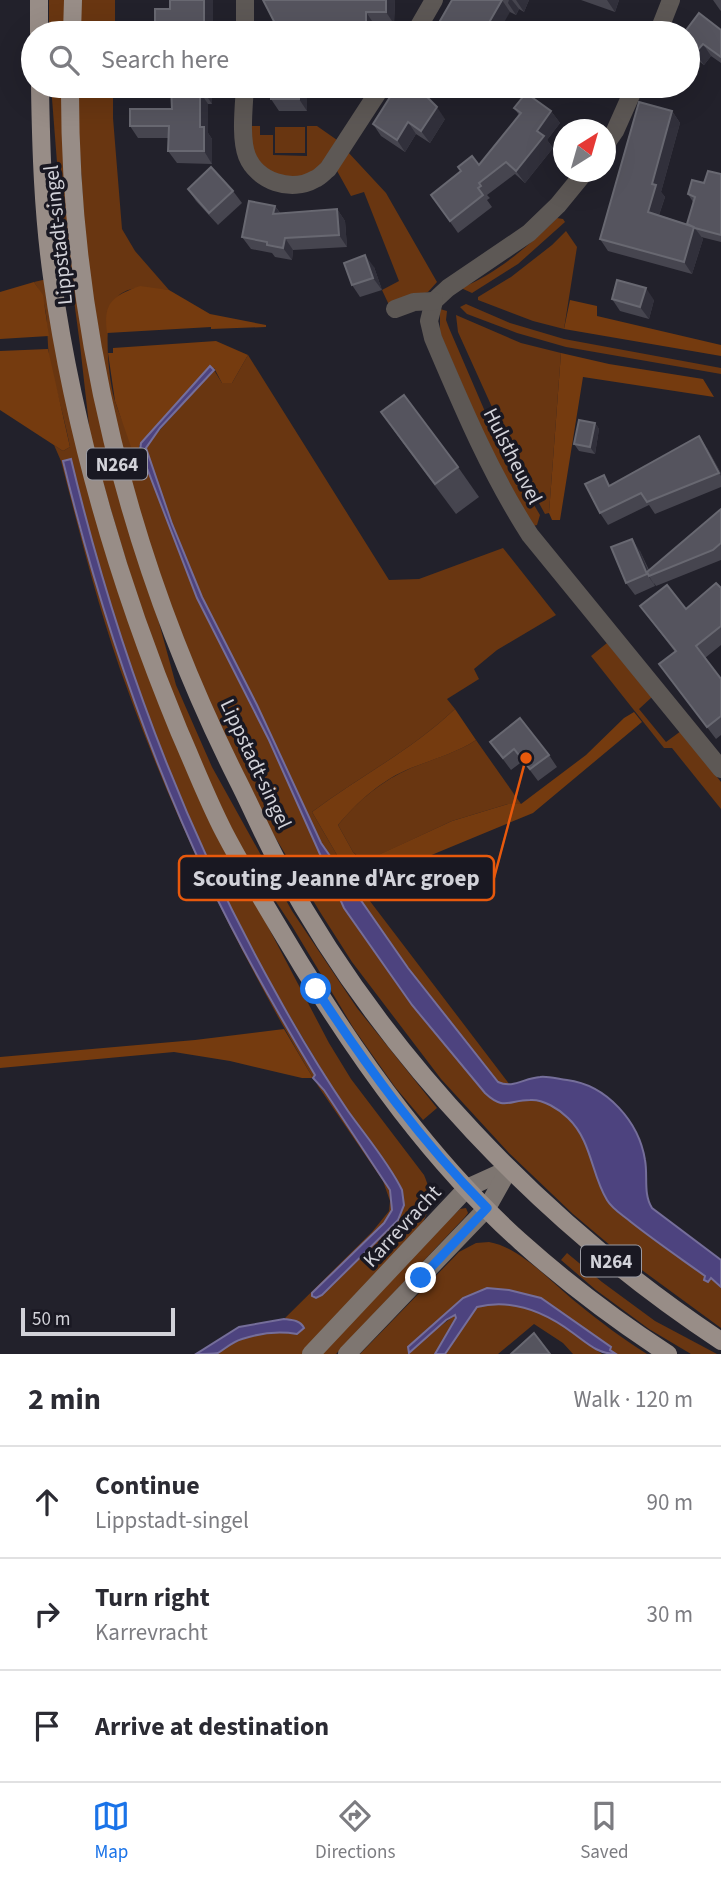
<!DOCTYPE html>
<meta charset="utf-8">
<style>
:root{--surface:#fff;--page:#f2f2f3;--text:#2b2b33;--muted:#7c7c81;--line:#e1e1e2;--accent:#1a73e8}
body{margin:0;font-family:"Source Sans 3",sans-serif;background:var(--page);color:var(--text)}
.compass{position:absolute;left:553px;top:119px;width:63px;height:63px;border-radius:50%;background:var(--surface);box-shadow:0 7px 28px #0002;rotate:37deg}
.scale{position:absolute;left:21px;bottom:18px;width:154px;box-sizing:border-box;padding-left:7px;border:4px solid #d2d2d9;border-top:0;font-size:19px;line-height:24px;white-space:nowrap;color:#d2d2d9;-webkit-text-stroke:5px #191822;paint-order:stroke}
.stop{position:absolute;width:21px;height:21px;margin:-16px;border:5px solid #1a73e8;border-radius:50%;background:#fff}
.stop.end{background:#1a73e8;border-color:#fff;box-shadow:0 2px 7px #0008}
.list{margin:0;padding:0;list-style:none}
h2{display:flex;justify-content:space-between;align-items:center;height:91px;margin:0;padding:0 28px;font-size:30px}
h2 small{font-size:23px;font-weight:400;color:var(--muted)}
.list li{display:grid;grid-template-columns:46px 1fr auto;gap:21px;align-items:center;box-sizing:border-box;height:112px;padding:0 28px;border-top:2px solid var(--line)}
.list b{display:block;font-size:26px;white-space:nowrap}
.list p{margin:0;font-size:23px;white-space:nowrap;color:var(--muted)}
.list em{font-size:23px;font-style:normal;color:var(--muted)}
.icon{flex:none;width:38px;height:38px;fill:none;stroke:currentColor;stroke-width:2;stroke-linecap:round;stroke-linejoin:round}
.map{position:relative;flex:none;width:721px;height:1354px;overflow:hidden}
.search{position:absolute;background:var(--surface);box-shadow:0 7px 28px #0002;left:21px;right:21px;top:21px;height:77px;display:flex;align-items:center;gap:18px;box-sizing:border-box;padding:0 24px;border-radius:38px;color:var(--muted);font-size:26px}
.sheet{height:427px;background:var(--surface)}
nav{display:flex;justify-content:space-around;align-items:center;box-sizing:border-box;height:98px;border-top:2px solid var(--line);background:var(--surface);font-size:19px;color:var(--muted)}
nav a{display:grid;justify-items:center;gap:4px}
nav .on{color:var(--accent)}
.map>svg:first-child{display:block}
.green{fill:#693611}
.forest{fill:#753b0f}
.water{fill:#4d437f;stroke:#756e9a;stroke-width:2}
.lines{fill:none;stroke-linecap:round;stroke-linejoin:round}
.street{stroke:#5d5855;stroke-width:18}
.secondary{stroke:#7e7671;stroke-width:18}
.primary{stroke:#988d87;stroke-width:18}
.wall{fill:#46454f}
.shaded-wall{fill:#31303b}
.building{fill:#55545e;stroke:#686871;stroke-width:2}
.route{stroke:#1a73e8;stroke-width:9}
.labels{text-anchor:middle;stroke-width:7;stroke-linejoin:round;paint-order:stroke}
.shield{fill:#191822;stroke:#9a9aa2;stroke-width:2}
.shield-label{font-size:19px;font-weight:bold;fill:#d2d2d9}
.street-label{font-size:21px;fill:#d2d2d9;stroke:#191822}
.leader{fill:none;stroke:#e8590c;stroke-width:2.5}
.callout-dot{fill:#e8590c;stroke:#191822;stroke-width:2.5}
.callout{fill:#191822;stroke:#e8590c;stroke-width:2.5}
.callout-label{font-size:23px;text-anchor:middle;font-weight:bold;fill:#d2d2d9}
</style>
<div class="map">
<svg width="721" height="1354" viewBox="0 0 721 1354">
<rect width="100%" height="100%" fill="#22212b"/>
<!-- green -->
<g class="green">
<path d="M49 0H66L65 33H49Z"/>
<path d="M78 0H115V33H76Z"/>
<path d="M51 86H64L69 193 149 586 176 685 212 767 292 911 357 1008 437 1108 423 1120 395 1087 354 1029 292 926 238 844 222 813 151 645 91 443 80 345 59 188Z"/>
<path d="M76 86H113V118L122 229 135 251 169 290C152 290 137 284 122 293 100 305 108 379 115 401 120 418 129 434 136 450H140L197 598 269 740 344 908 412 1005 485 1093C505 1111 509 1100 530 1100 543 1099 559 1109 568 1118 593 1142 592 1178 611 1205 615 1212 625 1217 631 1222 655 1241 680 1259 706 1276L704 1280 711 1278 721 1287V1328L624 1257 573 1214 509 1153 441 1079 352 962 320 912 272 832 230 753 157 573 111 407 86 253Z"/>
<path d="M251 126H260V135H273V155L307 156V126H317L337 140C329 151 322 167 310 174 293 185 261 172 254 153 251 145 251 134 251 126Z"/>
<rect x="275" y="127" width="30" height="26"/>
<path d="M347 151 386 193 437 282 428 292 389 305 382 290 399 281 364 192 351 196 336 169Z"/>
<path d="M557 218 563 219 565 222 518 264 472 293 461 288C497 273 529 246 557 218Z"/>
<path d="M566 231 577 247 564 329 533 321 478 300V297L511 277 552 245Z"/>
<path d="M47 279 65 379 213 822 329 1043 351 1079 424 1175C434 1199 431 1205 420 1229L306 1354H216C239 1336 269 1330 297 1334L303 1328 293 1320 284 1319 372 1232 389 1211 390 1201 383 1181 316 1083 324 1090 390 1190 392 1210 384 1223 312 1293V1296L322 1295 398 1220C405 1207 405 1196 399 1183L333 1089 278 996 231 912 190 822 133 678 104 587 71 459 64 460 80 531 174 803 209 881 270 1000 315 1076 313 1078C240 954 177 826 128 691 100 616 81 538 61 461L54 445 63 451 70 447C65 420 57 394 51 367 44 337 53 309 34 282Z"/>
<path d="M466 304 510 323 564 339 721 368V374L566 347 517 333 467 314 460 307Z"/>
<path d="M440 309 447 311 446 320 449 328 502 451 540 515 537 525 533 526 490 449 440 333Z"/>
<path d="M456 315 521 343 561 353 549 513 545 514 519 467 458 332Z"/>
<path d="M248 355 389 580 419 579 503 548 556 615 497 650 474 669 479 679 447 699 455 709C413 749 359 777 312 812L344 867 510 1085 498 1082 487 1070 408 968 321 843 257 705 202 597 172 524 146 448 148 443 214 370 222 383H232Z"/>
<path d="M607 643 652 697 639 709 666 742 681 731 721 782V809L672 748H664L591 656Z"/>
<path d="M476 740 521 804H508L452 821 364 862 353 852 338 825C357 801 383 780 411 768 433 759 456 753 476 740Z"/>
<path d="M466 1208 468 1213 465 1217 336 1354H320L434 1233 460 1209Z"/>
<path d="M489 1242C520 1247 552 1283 577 1303 599 1321 623 1339 647 1354H616L610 1350 611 1347 541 1298H463L434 1331 455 1315 457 1318 435 1354H360L459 1252 476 1243Z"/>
<path d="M567 1253 602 1282 655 1321 717 1354H691L649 1329 596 1290 561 1260Z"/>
<path d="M492 1303C536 1302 569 1330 602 1354H573L563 1343 534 1324 498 1354H445L477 1307Z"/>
</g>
<!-- forest -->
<g class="forest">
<path d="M34 282 43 295 49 336 0 339V292Z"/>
<path d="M140 286 169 290 210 314 266 325V327L211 329V327L107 333C103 303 112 296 140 286Z"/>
<path d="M570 300 597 306V316L721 345V356L564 329Z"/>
<path d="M216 341 248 355 232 383H222L214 368 139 446 140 450 131 447 115 401 108 353H113V348Z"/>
<path d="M48 349 70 447 63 451 0 410V351Z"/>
<path d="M561 353 609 364 703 379 714 397 583 377 560 520H552L549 513Z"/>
<path d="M455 709 476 740C456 753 434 759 411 768 383 779 357 802 338 825L353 852 363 862 452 821 508 804H521L586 755 624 718 634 712 642 722 533 813 359 885 344 867 312 812C359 777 413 749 455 709Z"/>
<path d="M284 1029 313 1078H302L230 1061 174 1052 0 1068V1057L195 1040Z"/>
</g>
<!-- water -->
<g class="water">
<path d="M210 366 214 370 160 428 146 448 172 524 202 597 257 705 321 843 408 968 498 1082C513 1089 524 1078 540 1077 548 1076 558 1079 567 1080 607 1085 639 1122 645 1160 648 1176 643 1194 652 1208L721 1260V1287L711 1278 708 1282 704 1280 705 1276C680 1258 655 1241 631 1222 623 1215 613 1210 607 1200 591 1174 592 1141 568 1118 559 1109 543 1099 530 1100 509 1100 504 1111 485 1093L412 1005 344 908 269 740 197 598 140 450 141 443Z"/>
<path d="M71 459C116 647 181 824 276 993 298 1033 322 1073 348 1111 365 1135 389 1163 402 1190L404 1205 398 1220 322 1295 316 1298 312 1296V1293L384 1223 392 1210 390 1190 324 1090 313 1078 315 1075C277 1012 240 947 208 880 145 746 98 605 63 461Z"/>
<path d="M487 1288 509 1290 541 1298 611 1347 610 1350 616 1354C598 1354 588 1344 573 1333 545 1312 513 1298 477 1307L445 1354H435L456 1318 455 1315 446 1320 409 1353 408 1347 463 1298Z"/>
<path d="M284 1319C292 1320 300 1320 304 1328L297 1334C279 1331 260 1333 242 1339 232 1342 226 1348 218 1353 212 1354 202 1354 196 1354L239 1327Z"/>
</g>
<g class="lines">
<!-- street -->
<g class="street">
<path d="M245 33V0"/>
<path d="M415 33 434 0"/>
<path d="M658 33 671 0"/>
<path d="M245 86C244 106 240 138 247 156 257 181 291 193 315 179 320 177 324 172 328 169L382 86"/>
<path d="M606 144 615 131 635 86"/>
<path d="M585 172 558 205 529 233 448 288 434 301 429 321 433 338C462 406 490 473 530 535L721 769"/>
<path d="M395 309 414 302 434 301"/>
</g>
<!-- secondary -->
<g class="secondary">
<path d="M311 1354 467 1188 509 1169"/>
<path d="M347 1354 487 1208 509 1169"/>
</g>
<!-- primary -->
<g class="primary">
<path d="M39 0V33"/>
<path d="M72 33 73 0"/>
<path d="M40 86C41 150 43 213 52 277 74 433 119 586 179 731 194 765 207 799 224 832 248 878 275 921 302 966 364 1066 433 1163 521 1242 567 1283 617 1321 668 1354"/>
<path d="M70 86C69 325 129 563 236 777 252 808 265 840 282 870 384 1057 544 1224 721 1341"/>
</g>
</g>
<!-- wall -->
<g class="wall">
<path d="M263 0H395L394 24H374L280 33Z"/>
<path d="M452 0H529L524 12 519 9 516 15 510 12Z"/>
<path d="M581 0H619L615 12Z"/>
<path d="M713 0H721V11L720 10Z"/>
<path d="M721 30V63L711 56 704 65 688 53V48Z"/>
<path d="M158 86H212V104H208V133L212 139V164L177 163 168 151V138H138L130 126 172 109 171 88H160Z"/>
<path d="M271 86H342V97L307 96V111H279L271 99Z"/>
<path d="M514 108 551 111 560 123 547 140 553 148 525 183 515 174 487 195 490 198 487 200 492 207 458 233 431 195 461 171 479 165 519 115Z"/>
<path d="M672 111 680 123 661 192 665 197 659 215 687 224 693 202 688 194 704 183 721 174V242L701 237 703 239 692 274 608 251 600 239Z"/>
<path d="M445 119 430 143 416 134 405 152 381 136 373 124Z"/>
<path d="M188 189 233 191 242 203 218 225 196 201Z"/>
<path d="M275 206 281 214 337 209 345 221 347 247 293 250 292 260 275 257 272 253 251 249 242 237Z"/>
<path d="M374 267 382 290 360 297 352 285Z"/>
<path d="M612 299 654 300 649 319 620 311Z"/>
<path d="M381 412 458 467 479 497 456 514 403 443Z"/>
<path d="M595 423 599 429 595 454 579 451 574 444Z"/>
<path d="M707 448 721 473V487L655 514 649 505 608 525 600 513 611 485Z"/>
<path d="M721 509V560L656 586 654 583 655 586 635 595 626 583 640 551 649 570Z"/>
<path d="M721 588V645L705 658 721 679V735L716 739 659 664 675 652 640 606 686 609Z"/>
<path d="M490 742 549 755 557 767 538 781 523 761 511 770Z"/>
</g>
<!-- shaded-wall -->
<g class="shaded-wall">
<rect x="204" y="0" width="9" height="33"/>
<path d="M386 0H395L394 24 386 12Z"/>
<path d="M502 0 510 12 498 33H483Z"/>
<path d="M509 0H512L519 9 516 15 508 3Z"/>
<path d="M516 0H529L524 12Z"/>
<path d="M607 0H619L615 12Z"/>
<path d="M366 12 374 24V33H366Z"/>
<path d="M703 44 711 56 704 65 695 53Z"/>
<path d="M204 86H212V104L204 92Z"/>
<path d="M299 86 307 96V111L299 99Z"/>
<path d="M334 86H342V97Z"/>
<path d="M200 92 208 104V133L212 139V164L204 151 200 127Z"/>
<path d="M437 107 445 119 430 143 421 131Z"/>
<path d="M551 111 560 123 547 140 553 148 525 183 516 171 537 131Z"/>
<path d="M672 111 680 123 661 192 665 197 656 224 648 212 652 184Z"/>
<path d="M408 122 416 134 405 152 397 140Z"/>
<path d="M275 206 283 218 273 214Z"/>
<path d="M337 209 345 221 347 247 339 235Z"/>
<path d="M694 227 703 239 692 274 684 262Z"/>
<path d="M285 238 293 250 292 260 283 248Z"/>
<path d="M365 255 374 267 382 290 373 278Z"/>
<path d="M646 288 654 300 649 319 640 307Z"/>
<path d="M595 423 599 429 595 454 590 447Z"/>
<path d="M699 436 707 448 721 473V476Z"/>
<path d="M632 539 640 551 650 575 649 576 655 586 647 574Z"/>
</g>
<!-- building -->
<g class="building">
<path d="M170 0H204V33H155V9H170Z"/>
<path d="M263 0H386V12H366V33H262H280Z"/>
<path d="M452 0H502L483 33H433Z"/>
<path d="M699 13 721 30V57L703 44 695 53 688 48V33H684Z"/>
<path d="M573 27 587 33H570Z"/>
<path d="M171 86H204V92H200V127H204V151H168L169 126H130V109H172Z"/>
<rect x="271" y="86" width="28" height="13"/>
<path d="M397 86H416L437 107 421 131 408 122 397 140 373 124Z"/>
<path d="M526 93 551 111 537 131 544 136 516 171 506 162 479 183 481 186 478 188 483 195 450 221 431 195 461 171 458 167 472 156 479 165 521 113 514 108Z"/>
<path d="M639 102 672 111 652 184 656 185 648 212 694 227 684 262 600 239Z"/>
<path d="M211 167 233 191 209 213 188 189Z"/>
<path d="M708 171 721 174V235L695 228 694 227 687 224 695 197 688 194 692 180 704 183Z"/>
<path d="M249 201 275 206 273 214 337 209 339 235 285 238 283 248 267 245V242L242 237Z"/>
<path d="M365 255 373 278 352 285 344 263Z"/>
<path d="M617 280 646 288 640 307 612 299Z"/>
<path d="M404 395 458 467 435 484 381 412Z"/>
<path d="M579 420 595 423 590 447 574 444Z"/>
<path d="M699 436 719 473 647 502 641 493 600 513 585 484 604 475 609 486Z"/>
<path d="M721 509V543L713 550 649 576 647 572Z"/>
<path d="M632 539 647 574 626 583 611 547Z"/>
<path d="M716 583 721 588V626L696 646 721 679V716L707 727 659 664 676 651 640 606 667 585 686 609Z"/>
<path d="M520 718 549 755 530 769 514 749 503 758 490 742Z"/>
<path d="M534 1333 550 1354H511Z"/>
</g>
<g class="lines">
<!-- route -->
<path class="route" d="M316 989C367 1067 421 1141 487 1208L421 1278"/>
</g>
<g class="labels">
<!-- shield labels -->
<g class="shield">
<rect x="87" y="448.5" width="60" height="31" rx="5"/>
<rect x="581" y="1245.5" width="60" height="31" rx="5"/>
</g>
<g class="shield-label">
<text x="117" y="471">N264</text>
<text x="611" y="1268">N264</text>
</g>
<!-- street labels -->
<g class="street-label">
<text transform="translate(58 235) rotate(-96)" y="7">Lippstadt-singel</text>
<text transform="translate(513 456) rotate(63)" y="7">Hulstheuvel</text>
<text transform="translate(256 764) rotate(65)" y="7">Lippstadt-singel</text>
<text transform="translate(402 1226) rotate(-47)" y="7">Karrevracht</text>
</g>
</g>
<!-- callouts -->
<path class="leader" d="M526 758L494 878"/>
<circle class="callout-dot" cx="526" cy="758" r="7"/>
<rect class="callout" x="179" y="856" width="315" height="44" rx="7"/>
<g class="callout-label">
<text x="336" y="886">Scouting Jeanne d'Arc groep</text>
</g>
</svg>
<svg class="compass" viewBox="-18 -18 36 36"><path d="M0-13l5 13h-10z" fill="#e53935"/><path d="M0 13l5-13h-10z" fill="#7c7c81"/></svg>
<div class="scale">50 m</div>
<div class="stop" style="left:316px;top:989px"></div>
<div class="stop end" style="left:421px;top:1278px"></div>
<div class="search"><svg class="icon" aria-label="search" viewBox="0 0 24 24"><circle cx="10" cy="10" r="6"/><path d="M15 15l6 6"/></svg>Search here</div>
</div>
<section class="sheet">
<h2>2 min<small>Walk · 120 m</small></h2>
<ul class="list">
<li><svg class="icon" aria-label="ahead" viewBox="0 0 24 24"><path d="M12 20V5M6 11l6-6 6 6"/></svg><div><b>Continue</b><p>Lippstadt-singel</p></div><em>90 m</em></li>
<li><svg class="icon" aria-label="right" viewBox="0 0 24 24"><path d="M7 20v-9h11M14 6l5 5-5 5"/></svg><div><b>Turn right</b><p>Karrevracht</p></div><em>30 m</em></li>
<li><svg class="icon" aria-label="arrive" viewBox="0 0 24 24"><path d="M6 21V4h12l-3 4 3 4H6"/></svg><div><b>Arrive at destination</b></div></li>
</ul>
</section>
<nav>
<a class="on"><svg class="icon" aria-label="map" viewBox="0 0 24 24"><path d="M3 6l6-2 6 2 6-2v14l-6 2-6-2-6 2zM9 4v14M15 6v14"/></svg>Map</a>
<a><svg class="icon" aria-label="directions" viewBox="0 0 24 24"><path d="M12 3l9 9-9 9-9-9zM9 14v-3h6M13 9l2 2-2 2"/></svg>Directions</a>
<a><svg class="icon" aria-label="saved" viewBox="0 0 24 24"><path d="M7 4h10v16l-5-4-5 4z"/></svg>Saved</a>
</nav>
